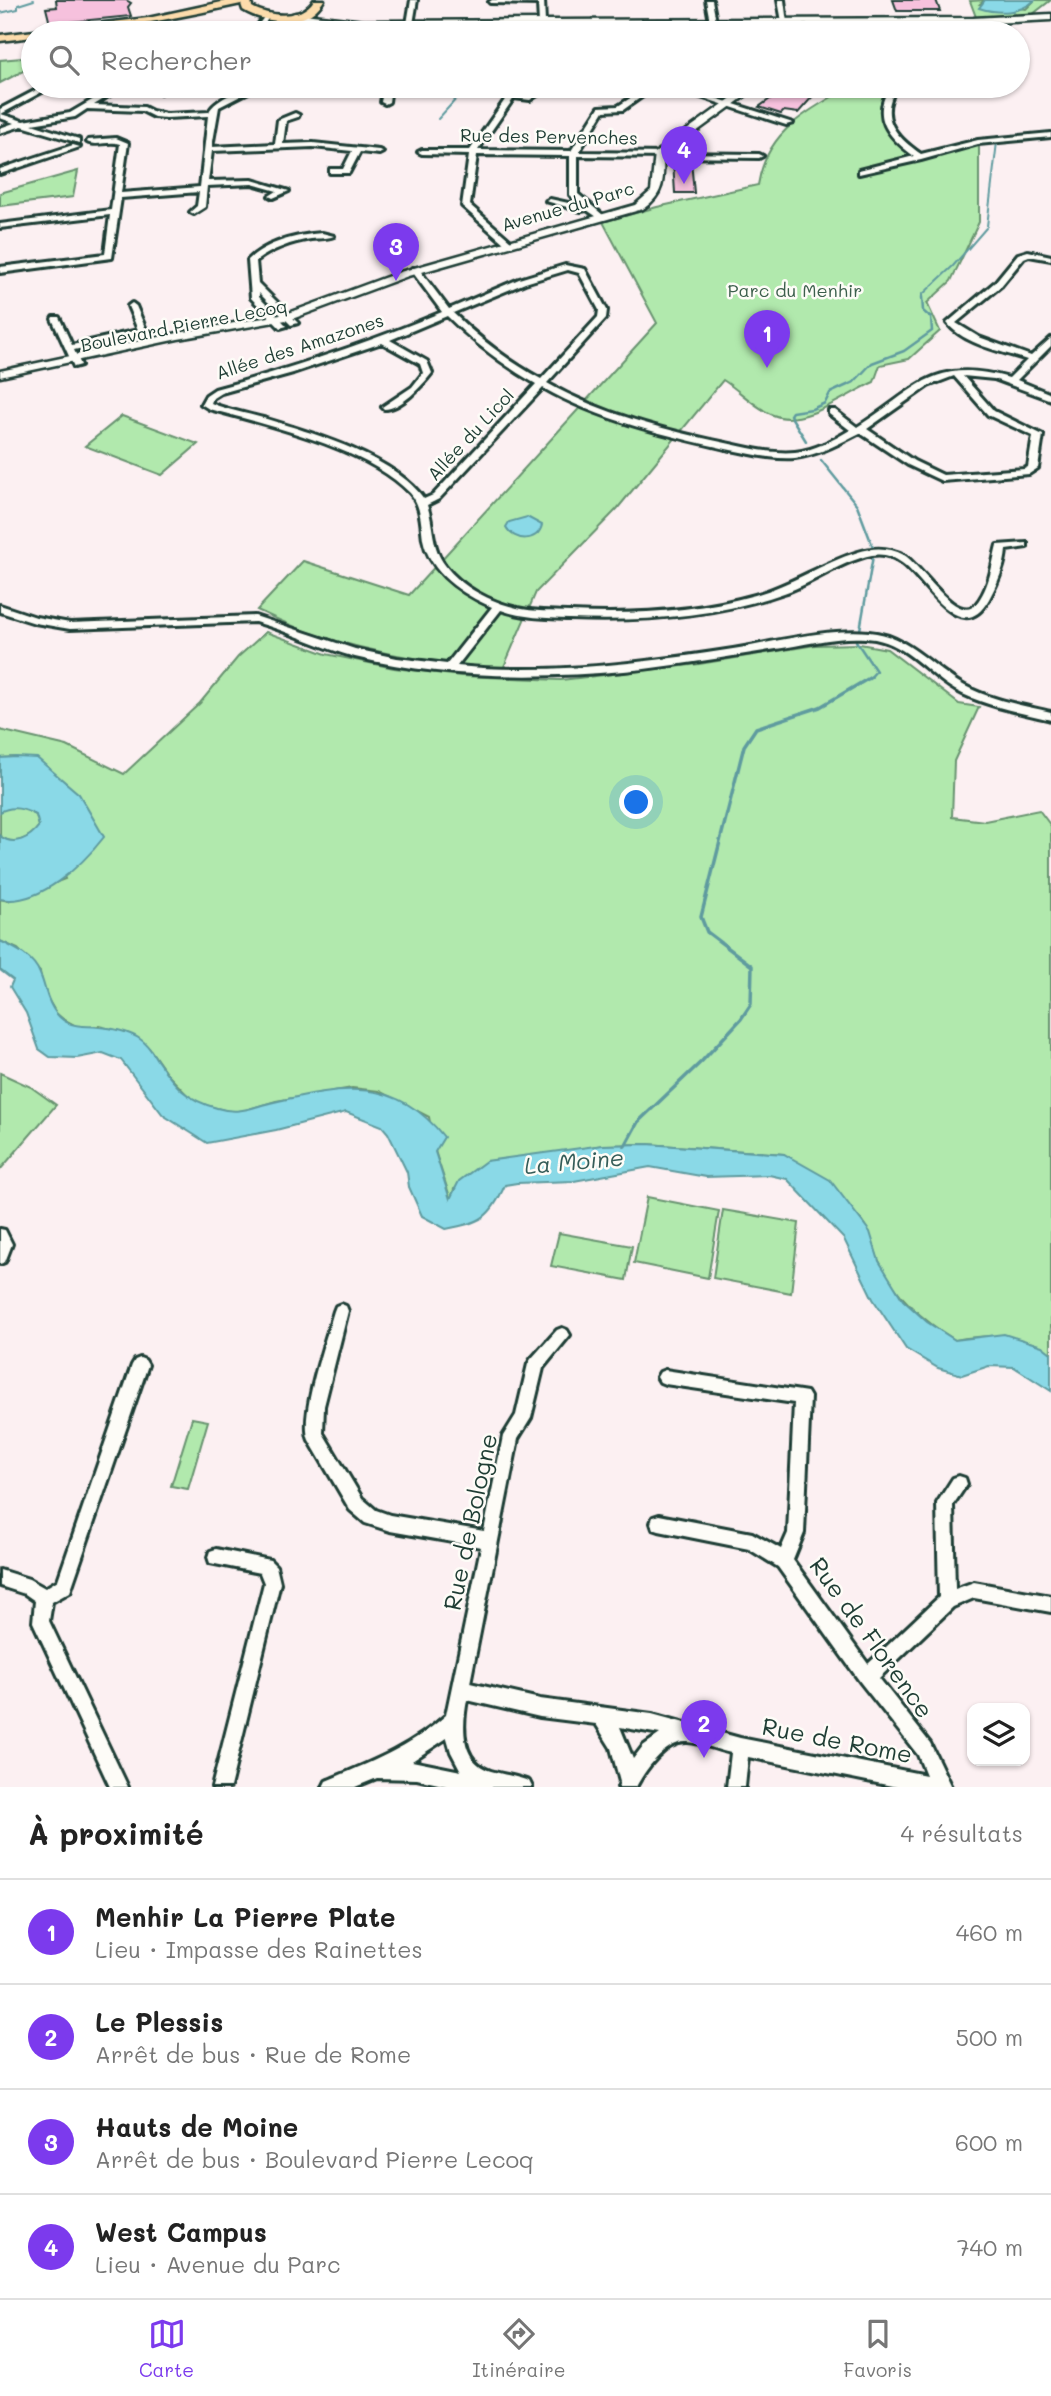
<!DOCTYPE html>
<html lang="fr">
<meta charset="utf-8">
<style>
:root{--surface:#fff;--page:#f6f6f6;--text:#222;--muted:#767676;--line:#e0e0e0;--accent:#7c3aed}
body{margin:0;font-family:Mali,sans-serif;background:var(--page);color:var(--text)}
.controls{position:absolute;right:21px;bottom:21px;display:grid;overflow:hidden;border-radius:14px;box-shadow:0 2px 5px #0004}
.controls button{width:63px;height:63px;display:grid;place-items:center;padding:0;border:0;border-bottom:2px solid var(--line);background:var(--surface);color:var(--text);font:35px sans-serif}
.you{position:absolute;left:637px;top:803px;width:24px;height:24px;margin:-18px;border:5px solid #fff;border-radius:50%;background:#1a73e8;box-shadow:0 0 0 10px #1a73e833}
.badge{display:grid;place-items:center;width:46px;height:46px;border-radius:50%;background:var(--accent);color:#fff;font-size:23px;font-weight:700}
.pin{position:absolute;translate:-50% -58px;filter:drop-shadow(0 2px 4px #0008)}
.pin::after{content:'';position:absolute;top:37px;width:24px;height:21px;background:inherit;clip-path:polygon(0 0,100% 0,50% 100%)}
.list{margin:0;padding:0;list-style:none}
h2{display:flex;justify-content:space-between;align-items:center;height:91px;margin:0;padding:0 28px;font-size:30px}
h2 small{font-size:23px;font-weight:400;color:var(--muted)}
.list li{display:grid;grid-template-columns:46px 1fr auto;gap:21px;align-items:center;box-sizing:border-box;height:105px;padding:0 28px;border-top:2px solid var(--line)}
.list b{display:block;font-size:26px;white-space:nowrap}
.list p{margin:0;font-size:23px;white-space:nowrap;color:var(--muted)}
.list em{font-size:23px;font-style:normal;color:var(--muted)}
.icon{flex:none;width:38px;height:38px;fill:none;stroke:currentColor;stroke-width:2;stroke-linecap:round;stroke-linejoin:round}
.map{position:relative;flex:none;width:1051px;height:1787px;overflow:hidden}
.search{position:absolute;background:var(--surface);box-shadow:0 2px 5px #0004;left:21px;right:21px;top:21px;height:77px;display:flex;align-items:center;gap:18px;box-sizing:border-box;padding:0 24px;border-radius:38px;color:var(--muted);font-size:26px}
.sheet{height:511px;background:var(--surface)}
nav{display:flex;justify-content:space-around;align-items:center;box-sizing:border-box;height:98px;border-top:2px solid var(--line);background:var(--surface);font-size:19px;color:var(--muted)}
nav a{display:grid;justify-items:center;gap:4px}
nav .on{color:var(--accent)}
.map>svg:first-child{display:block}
.green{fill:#b1e9ad;stroke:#689370;stroke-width:2}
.water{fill:#8ad9e7;stroke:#5f9b9f;stroke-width:2}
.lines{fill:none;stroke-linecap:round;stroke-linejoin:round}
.stream-far2{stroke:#5f9b9f;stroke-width:2}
.stream-far1{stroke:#5f9b9f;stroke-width:2.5}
.stream{stroke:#5f9b9f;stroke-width:3.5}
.building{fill:#f6c1dd;stroke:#1f3d34;stroke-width:2}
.minor-casing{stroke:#1f3d34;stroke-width:6}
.tertiary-casing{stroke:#1f3d34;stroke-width:5}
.primary-casing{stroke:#1f3d34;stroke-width:5}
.minor{fill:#fdfcf7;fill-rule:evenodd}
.tertiary{fill:#fdfcf7;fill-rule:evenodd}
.primary{fill:#fcdcac;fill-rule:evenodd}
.labels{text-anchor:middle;stroke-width:5;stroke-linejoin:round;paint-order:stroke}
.far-street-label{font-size:18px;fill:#1f3d34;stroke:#fdfcf7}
.far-park-label{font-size:18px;fill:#3c5f4c;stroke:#fdfcf7}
.water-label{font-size:23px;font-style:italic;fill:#345c58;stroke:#fdfcf7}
.near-street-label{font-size:24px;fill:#1f3d34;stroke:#fdfcf7}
</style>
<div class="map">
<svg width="1051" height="1787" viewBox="0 0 1051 1787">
<rect width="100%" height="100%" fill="#fcf0f2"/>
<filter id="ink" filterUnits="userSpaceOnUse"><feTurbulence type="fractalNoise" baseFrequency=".0143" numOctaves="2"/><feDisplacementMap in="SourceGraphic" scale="14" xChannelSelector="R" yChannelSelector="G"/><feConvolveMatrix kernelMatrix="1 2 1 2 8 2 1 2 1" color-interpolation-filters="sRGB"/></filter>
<g filter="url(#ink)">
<!-- green -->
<g class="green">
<path d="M985 0 980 4 1026 9 1035 0H1051L1033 14 976 17 970 1Z"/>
<path d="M33 57V66L0 83V60Z"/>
<path d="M850 86H888C867 122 892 139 920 160L979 144V222L951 281 927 303 940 331 909 359 880 365 874 382C847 394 803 428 773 415 755 408 739 390 723 380L617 509 536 592 503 669C441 663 377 655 317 635 297 629 277 619 257 610L303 561 409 595 657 323 603 222 657 207 758 185C767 130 806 113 850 86Z"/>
<path d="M78 171 73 197 0 206V193Z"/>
<path d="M122 416 198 444 162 475 85 446Z"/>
<path d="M266 632 326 654 394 668 461 676 561 680 699 664 815 645 860 644 887 649 959 704 979 707 954 761 952 817 985 821 1039 810 1051 826V1353C1023 1333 987 1334 955 1340 922 1320 896 1297 879 1261 873 1247 872 1234 862 1221L784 1154 647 1144 603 1145 565 1151 454 1189 451 1200 435 1151 429 1117 379 1091 352 1088 276 1101 235 1113 194 1102 168 1075 149 1048 123 1032 99 1026 80 1028 63 1019 56 1013 45 994 40 972 18 949 0 941V899L8 901 65 879 16 757 0 758V730L67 746 124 774 200 703 238 657Z"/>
<path d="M7 808H23L36 815 39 826C30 838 14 847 0 836V812Z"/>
<path d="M0 1073 31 1087 56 1105 0 1170Z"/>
<path d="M647 1197 719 1211 708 1278 634 1263Z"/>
<path d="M723 1210 799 1223 791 1293 713 1278Z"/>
<path d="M559 1233 632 1246 626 1280 551 1266Z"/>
<path d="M192 1418 208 1421 188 1489 171 1486Z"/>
</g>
<!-- water -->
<g class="water">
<path d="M985 0H1035C1020 14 998 14 979 8Z"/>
<path d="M527 517 542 525C538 543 514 542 506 527L509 522Z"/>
<path d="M16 757 37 758 79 794 104 837C83 864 39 907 0 899V836C14 847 30 838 39 826L36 815C24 809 13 805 0 812V758Z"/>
<path d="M0 941C15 948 34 957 40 974 46 987 46 1001 56 1013 69 1029 82 1025 99 1027 112 1028 130 1032 140 1039 148 1044 152 1052 157 1060 175 1086 186 1100 217 1108 240 1115 251 1107 274 1102 341 1086 396 1076 444 1137L435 1152 450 1199 459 1181 486 1161 603 1145 647 1144 784 1154 830 1180 870 1232 879 1261 903 1300 927 1322 955 1340 1004 1334 1042 1346 1051 1353V1391L1014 1367 989 1366 962 1375 938 1368 906 1349 873 1299 844 1239 787 1179 769 1175 706 1177 650 1167 574 1181 517 1183 505 1185C490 1219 481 1222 446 1229L422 1216 409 1187 407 1172 388 1133 382 1126 346 1112 276 1130 207 1143 163 1115 121 1060 103 1053 77 1058 50 1057 39 1049 26 1013 10 987 13 980 0 970Z"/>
</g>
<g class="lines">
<!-- stream-far2 -->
<g class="stream-far2">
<path d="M0 13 18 9V5L34 0"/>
<path d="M438 119 468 86"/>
<path d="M987 226 997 142"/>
<path d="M922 298V295L953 266 986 228"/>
</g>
<!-- stream-far1 -->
<g class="stream-far1">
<path d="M806 441 790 415 792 412 812 409 825 403 830 393 854 382 872 363 904 351 932 331 931 318 923 311 922 297"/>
<path d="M821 460 857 505 873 547"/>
<path d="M860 630 873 556"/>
<path d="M856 641 876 671 869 679"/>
</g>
<!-- stream -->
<path class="stream" d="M625 1146 638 1122 702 1061 741 1019 751 1004 752 966 707 932 701 917 744 746 756 728 820 707 871 677"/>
</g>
<!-- building -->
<g class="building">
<path d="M56 0H126L131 3 128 7 131 16 50 24 46 8 57 7Z"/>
<path d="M893 0H936L940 11H897Z"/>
<path d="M788 86H822L798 113 784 111 781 114 759 107Z"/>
<path d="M673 161H691L694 193H675Z"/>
</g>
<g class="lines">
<defs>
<g id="minor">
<path d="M411 0H417L413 24 410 26 407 24Z"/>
<path d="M492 0H544L545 23 542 25 539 23 538 4 490 3 489 2Z"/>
<path d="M706 0H712L718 33H712Z"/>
<path d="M778 0H784L787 23 782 22Z"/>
<path d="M266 15 269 17 263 26 264 33H258L257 26Z"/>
<path d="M909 20H913L919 33H913Z"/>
<path d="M607 22 612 23 614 33H608Z"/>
<path d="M103 26 105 27V29L89 33H78Z"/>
<path d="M44 86H53L1 114 23 121 70 113 116 86H125L94 105 144 107 152 111 166 114 209 112C214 99 247 86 260 86L219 107 212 147 275 144 278 120 295 113 299 115 298 117 286 121 283 144 313 143 379 150 383 152 379 154 360 152 349 173H330V169H343L352 151 313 147 212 151 208 181 252 180 289 191 273 198 269 196 277 191 252 184 207 186 205 207 194 214 190 212 197 206 199 192 121 198 112 258 0 273V267L105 254 110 215 0 228V224L111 210 120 144C109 140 97 147 87 142L88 140 116 138 128 143 121 193 200 187 208 116 166 118 154 117 142 111 87 109 75 117 32 124 79 139V143L22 126 0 133V128L14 123 0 118V109Z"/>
<path d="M167 86H177L160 93 156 91Z"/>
<path d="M282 86H319L315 88H286Z"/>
<path d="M384 86H391L389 102 385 104 381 102Z"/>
<path d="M542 86H551L530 100 514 98 478 150 571 151 599 107 618 106 649 86H657L623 110 604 111 579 152 759 154 763 156 759 158 578 156V194L603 215 604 217 600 219 587 210 581 211 546 201 550 199 582 206 570 195V156L477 155 470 205 512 242 505 244 462 206 469 155 422 154 418 152 422 150H470L509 94 526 96Z"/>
<path d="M667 86H678L793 123 786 125Z"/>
<path d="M891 86H898C877 116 895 136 921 154L978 140 1051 133V137L978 144 921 160 859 174V170L914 156C888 137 870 116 891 86Z"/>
<path d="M73 145 80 147 0 174V169Z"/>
<path d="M322 233 334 236C327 239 319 238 311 239 292 242 272 249 256 261L258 283 298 323 291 325 259 293V297L287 326 280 328 251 298 248 260C266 242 297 235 322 233Z"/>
<path d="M1028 251 1051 256V260L1029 256 1024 258 1001 286 956 323 979 337 1031 356 1051 338V346L1017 380 1051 394V400L994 379 963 376 994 411 1043 435 1038 468 1029 474 942 481 908 465 860 433C840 443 819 455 795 458 773 460 748 453 726 449 664 435 599 420 543 388L439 499 427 505C434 525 431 547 445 565 461 587 491 602 517 608 534 612 552 611 570 612 632 615 695 612 755 595 791 585 822 563 858 552 874 547 889 547 904 555 920 564 958 626 976 604 990 587 992 564 997 545L1027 543V547L1006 550C1005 567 997 584 989 599 961 650 925 579 902 563 893 556 883 553 872 555 841 561 814 583 784 593 715 617 642 622 569 619 546 618 523 618 501 610L457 666C549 675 642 663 733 649 775 642 827 628 869 632 909 635 932 668 965 686 991 700 1022 705 1051 712V720C1019 712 984 706 955 690 928 674 907 645 875 639 843 634 808 644 776 649 725 657 674 666 624 671 534 679 443 678 355 657 321 648 289 631 255 622L70 629 35 623 0 612V605L36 617 70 623 255 616 355 649 397 658 447 664 492 607C462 594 430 574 423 539 421 523 421 505 410 493 367 448 268 425 209 409L201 404 206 395 215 389C292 368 368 343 442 312L411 270 412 268H418L449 309 519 279 565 265 585 269 607 310 606 318 547 383C602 414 665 430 726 443 748 448 772 454 795 452 815 450 833 440 850 430L829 414V410H835L857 427C917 390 931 356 1009 378L1027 360C1001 351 965 345 947 323L995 282 1018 254ZM568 270 579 273 599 310 598 317 541 379C508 361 480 339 453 313L525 283ZM447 316C474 343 503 365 536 384L433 495 424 499C396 457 310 432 263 418 246 413 227 410 211 403L213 398 221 393 293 373 382 343 420 364 423 373 412 387 382 407 384 409C401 409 422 386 432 373L427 361 390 340ZM954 376 988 415 1033 436 1028 467 1024 469 943 475 914 461 867 429 928 386Z"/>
<path d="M132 303 136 306 147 332 146 334 74 350 81 365 74 367 52 319 53 317H59L72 345 138 330 128 306Z"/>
<path d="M0 1229 5 1230 12 1244 5 1262 0 1264Z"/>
<path d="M341 1304 346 1306 348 1311 324 1406 323 1433 362 1498 376 1510 390 1515 484 1531 503 1436 516 1415 528 1364 531 1359 557 1330 562 1328 567 1330 570 1335 543 1368 531 1418 518 1439 470 1683 540 1699 652 1714 740 1738 926 1775 918 1755 861 1683 778 1567 749 1549 659 1531 653 1529 651 1523 653 1517 659 1515 752 1533 781 1549 788 1533 794 1403 665 1384 660 1382 657 1377 660 1372 665 1370 807 1392 810 1397 804 1533 793 1560 868 1664 939 1597 937 1503 953 1478 959 1476 965 1478 967 1484 953 1505 955 1589 974 1582 1051 1596V1612L974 1598 953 1607 879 1678 930 1743 951 1787H897L748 1757 745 1787H727L731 1753C717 1750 702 1743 688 1742 666 1740 645 1770 636 1787H618L620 1782 611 1748 596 1724 540 1717 467 1700C462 1726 460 1761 491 1771 504 1775 517 1776 529 1781L532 1787H451L417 1779 377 1778 355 1787H323L326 1781C369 1763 411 1747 446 1715L481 1547 390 1531 365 1523 350 1510 309 1440C299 1416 326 1339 334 1311L336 1306ZM620 1727 660 1734 643 1746 633 1759ZM447 1738 451 1752 461 1771 412 1761Z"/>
<path d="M140 1358 145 1360 148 1365 72 1586 70 1592 52 1602 49 1621 128 1787H110L33 1622 35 1601 25 1594 0 1586V1570L29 1579 45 1588 58 1580 132 1365 135 1360Z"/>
<path d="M216 1549 270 1560 276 1566 280 1583 230 1787H212L264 1583 260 1573 210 1563 208 1557 210 1551Z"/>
</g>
<g id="tertiary">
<path d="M295 13 364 21 973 18 1051 14V20L973 24 364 27 292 18V14Z"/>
<path d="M748 86H759L663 156C664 180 664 195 643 209L408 276 292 319 178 339 0 377V371L178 333 286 314 400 272 635 205 651 191 655 153Z"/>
</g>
<path id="primary" d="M231 0H251L252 7C270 17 302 20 314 0H324C308 28 268 25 243 10L241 4C172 19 104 33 33 33V37L0 41V35L148 18Z"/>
</defs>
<!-- minor casing -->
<use href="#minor" class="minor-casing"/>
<!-- tertiary casing -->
<use href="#tertiary" class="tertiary-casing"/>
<!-- primary casing -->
<use href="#primary" class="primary-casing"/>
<!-- minor -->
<use href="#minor" class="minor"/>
<!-- tertiary -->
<use href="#tertiary" class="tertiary"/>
<!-- primary -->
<use href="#primary" class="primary"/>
</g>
</g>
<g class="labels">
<!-- far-street labels -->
<g class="far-street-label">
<text transform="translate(549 137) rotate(1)" y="6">Rue des Pervenches</text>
<text transform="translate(568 207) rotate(-16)" y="6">Avenue du Parc</text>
<text transform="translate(184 326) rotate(-11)" y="6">Boulevard Pierre Lecoq</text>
<text transform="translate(300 347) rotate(-18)" y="6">Allée des Amazones</text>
<text transform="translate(471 435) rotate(-47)" y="6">Allée du Licol</text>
</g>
<!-- far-park labels -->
<g class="far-park-label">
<text x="795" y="297">Parc du Menhir</text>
</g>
<!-- water labels -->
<g class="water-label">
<text transform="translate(574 1162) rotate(-5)" y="8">La Moine</text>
</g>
<!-- near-street labels -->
<g class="near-street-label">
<text transform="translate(471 1522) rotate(-78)" y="8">Rue de Bologne</text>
<text transform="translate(871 1638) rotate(54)" y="8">Rue de Florence</text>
<text transform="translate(837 1741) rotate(11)" y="8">Rue de Rome</text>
</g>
</g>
</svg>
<div class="controls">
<button><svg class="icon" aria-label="layers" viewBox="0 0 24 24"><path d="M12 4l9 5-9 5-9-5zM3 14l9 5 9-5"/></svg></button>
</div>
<div class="you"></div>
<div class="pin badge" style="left:767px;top:368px">1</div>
<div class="pin badge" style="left:704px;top:1758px">2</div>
<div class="pin badge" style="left:396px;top:281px">3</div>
<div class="pin badge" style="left:684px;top:184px">4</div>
<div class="search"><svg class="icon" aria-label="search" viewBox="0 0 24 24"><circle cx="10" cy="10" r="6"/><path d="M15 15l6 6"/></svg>Rechercher</div>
</div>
<section class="sheet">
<h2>À proximité<small>4 résultats</small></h2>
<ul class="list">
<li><span class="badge">1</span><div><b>Menhir La Pierre Plate</b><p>Lieu · Impasse des Rainettes</p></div><em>460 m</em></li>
<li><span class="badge">2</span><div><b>Le Plessis</b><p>Arrêt de bus · Rue de Rome</p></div><em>500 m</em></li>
<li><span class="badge">3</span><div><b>Hauts de Moine</b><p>Arrêt de bus · Boulevard Pierre Lecoq</p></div><em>600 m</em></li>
<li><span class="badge">4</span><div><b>West Campus</b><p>Lieu · Avenue du Parc</p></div><em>740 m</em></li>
</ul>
</section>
<nav>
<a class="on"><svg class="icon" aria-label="map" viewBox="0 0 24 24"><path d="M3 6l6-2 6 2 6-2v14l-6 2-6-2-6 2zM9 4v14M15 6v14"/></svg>Carte</a>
<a><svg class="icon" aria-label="directions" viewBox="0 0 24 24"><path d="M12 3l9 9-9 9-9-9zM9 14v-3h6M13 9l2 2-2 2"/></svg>Itinéraire</a>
<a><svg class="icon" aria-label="saved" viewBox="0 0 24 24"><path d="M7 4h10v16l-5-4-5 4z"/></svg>Favoris</a>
</nav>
